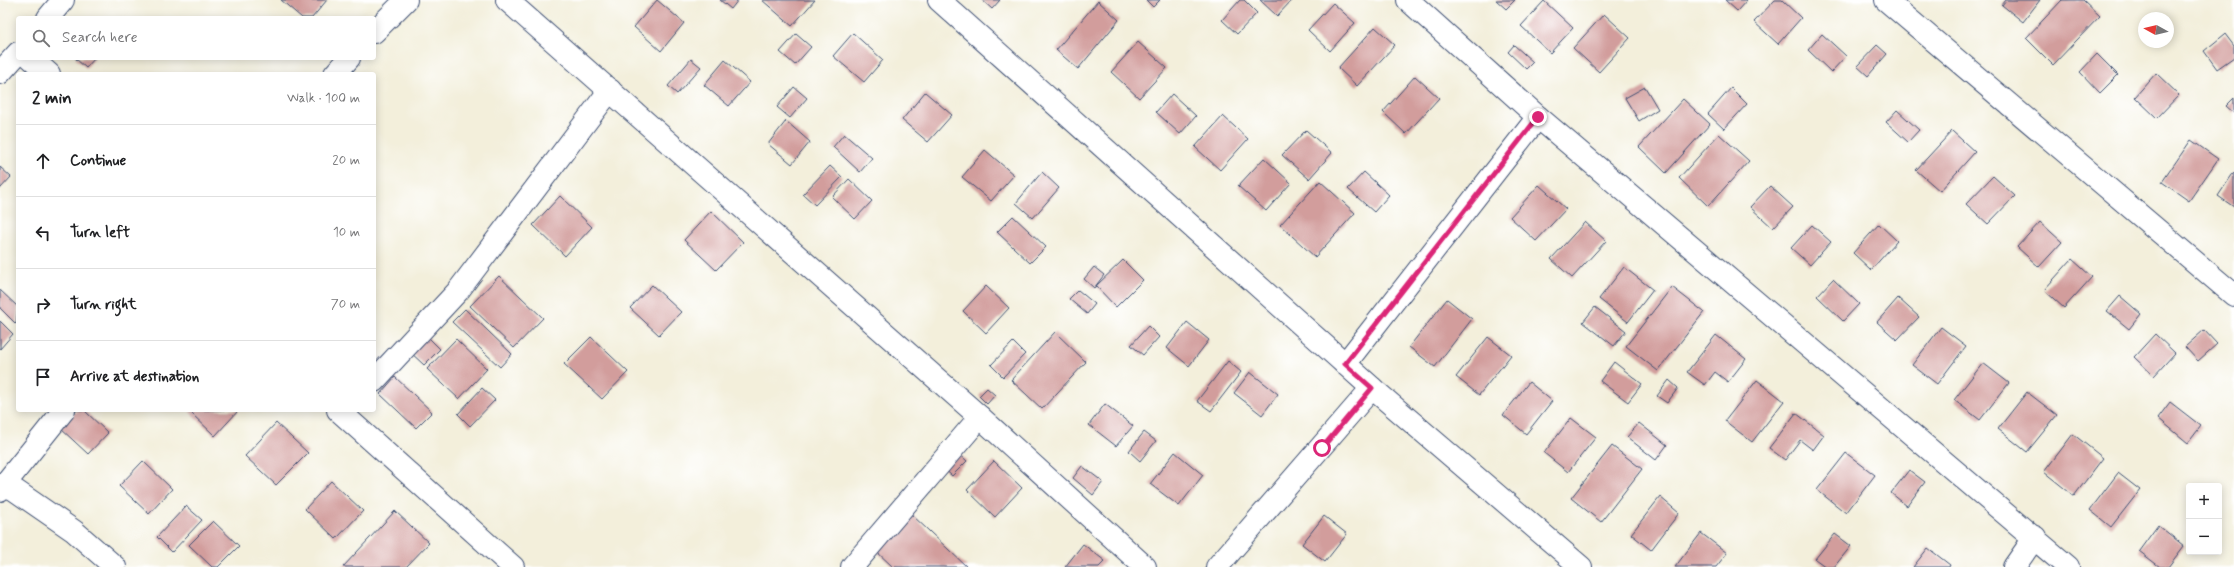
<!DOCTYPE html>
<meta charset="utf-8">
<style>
:root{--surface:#fff;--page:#f6f6f6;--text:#202124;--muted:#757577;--line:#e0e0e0}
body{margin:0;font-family:Mynerve,sans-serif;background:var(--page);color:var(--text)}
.controls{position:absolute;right:12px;bottom:12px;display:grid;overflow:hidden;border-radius:4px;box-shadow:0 2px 10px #0003}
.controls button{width:36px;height:36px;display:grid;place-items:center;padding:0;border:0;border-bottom:1px solid var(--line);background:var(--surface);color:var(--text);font:20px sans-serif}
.compass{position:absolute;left:2138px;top:12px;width:36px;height:36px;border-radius:50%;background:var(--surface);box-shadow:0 2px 10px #0003;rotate:278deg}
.stop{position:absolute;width:12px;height:12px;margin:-9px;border:3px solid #db2777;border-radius:50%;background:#fff}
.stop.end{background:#db2777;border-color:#fff;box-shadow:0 1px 4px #0008}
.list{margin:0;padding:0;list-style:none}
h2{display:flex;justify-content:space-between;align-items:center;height:52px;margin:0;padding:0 16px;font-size:17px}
h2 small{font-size:13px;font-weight:400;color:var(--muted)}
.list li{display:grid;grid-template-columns:26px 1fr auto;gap:12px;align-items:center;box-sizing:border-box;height:72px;padding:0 16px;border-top:1px solid var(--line)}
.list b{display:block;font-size:15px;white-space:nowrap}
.list em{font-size:13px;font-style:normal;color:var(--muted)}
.icon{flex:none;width:22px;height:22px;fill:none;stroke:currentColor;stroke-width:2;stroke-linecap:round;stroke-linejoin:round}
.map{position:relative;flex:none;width:2234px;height:567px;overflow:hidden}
.search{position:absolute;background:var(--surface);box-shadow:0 2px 10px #0003;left:16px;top:16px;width:360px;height:44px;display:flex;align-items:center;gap:10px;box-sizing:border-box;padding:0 14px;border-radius:4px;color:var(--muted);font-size:15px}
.panel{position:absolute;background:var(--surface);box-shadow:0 2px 10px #0003;left:16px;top:72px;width:360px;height:340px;border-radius:4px}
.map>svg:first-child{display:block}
.building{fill:#d29d9c}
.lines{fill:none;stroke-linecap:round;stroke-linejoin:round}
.street-casing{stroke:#3b4c71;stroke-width:24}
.street{stroke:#fff;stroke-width:22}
.route{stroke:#db2777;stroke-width:5}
</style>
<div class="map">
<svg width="2234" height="567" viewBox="0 0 2234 567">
<rect width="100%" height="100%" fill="#fff"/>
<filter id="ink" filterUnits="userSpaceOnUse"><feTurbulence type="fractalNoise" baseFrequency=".025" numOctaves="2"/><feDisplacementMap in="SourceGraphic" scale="8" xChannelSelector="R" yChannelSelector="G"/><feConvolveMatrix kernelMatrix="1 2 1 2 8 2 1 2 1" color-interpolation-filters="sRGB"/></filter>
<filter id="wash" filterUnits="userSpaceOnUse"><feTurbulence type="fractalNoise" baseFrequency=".012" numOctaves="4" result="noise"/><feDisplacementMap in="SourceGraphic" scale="16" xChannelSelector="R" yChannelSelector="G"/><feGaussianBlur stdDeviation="0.9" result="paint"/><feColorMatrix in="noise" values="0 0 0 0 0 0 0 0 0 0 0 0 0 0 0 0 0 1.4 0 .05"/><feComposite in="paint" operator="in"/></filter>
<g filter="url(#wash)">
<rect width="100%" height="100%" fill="#f3efdb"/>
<g id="blocks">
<!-- building -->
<g class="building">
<path d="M281 0H327L312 18H302Z"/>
<path d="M657 0 684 23 661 51 634 27Z"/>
<path d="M720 0H738L731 9Z"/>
<path d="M762 0H815L792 26Z"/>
<path d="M982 0H1000L992 9Z"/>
<path d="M1146 0H1160L1153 7Z"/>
<path d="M1240 0H1244L1257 13 1237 34 1222 20Z"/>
<path d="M1260 0H1292L1277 16Z"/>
<path d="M1496 0H1515L1506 9Z"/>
<path d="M1725 0H1747L1737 11Z"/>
<path d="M1775 0H1782L1801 18 1778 44 1754 22Z"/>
<path d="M2006 0H2040L2023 22 2002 5Z"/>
<path d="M2062 0H2083L2100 16 2053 65 2026 38Z"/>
<path d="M1098 1 1119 20 1078 69 1056 50Z"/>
<path d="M1544 1 1573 28 1550 53 1521 26Z"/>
<path d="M1333 3 1355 23 1330 51 1308 30Z"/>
<path d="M1604 14 1630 38 1599 72 1573 48Z"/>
<path d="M1375 27 1395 45 1357 86 1338 68Z"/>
<path d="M853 33 883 60 864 82 833 56Z"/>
<path d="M796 34 811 47 795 65 780 52Z"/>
<path d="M1822 34 1846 56 1831 72 1808 50Z"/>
<path d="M2225 34 2234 46V57L2217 69 2204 51Z"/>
<path d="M1138 42 1167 68 1139 98 1111 72Z"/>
<path d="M1514 45 1533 62 1526 69 1508 52Z"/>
<path d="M1877 45 1887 54 1868 76 1857 66Z"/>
<path d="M2097 54 2118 75 2100 93 2080 72Z"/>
<path d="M75 58H95L86 68Z"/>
<path d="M691 59 701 67 677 94 668 86Z"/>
<path d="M725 60 750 82 729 106 704 85Z"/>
<path d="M2156 73 2179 95 2157 118 2135 97Z"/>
<path d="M1415 76 1439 98 1406 134 1383 112Z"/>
<path d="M794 87 807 98 790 118 777 107Z"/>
<path d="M1645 87 1658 109 1639 121 1625 98Z"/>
<path d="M1731 88 1747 104 1724 129 1708 114Z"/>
<path d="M925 92 952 115 928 142 902 120Z"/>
<path d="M1172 94 1196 116 1180 134 1156 112Z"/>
<path d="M2234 98V113L2226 106Z"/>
<path d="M1683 99 1710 124 1666 173 1639 147Z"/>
<path d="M1897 110 1919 130 1908 142 1886 122Z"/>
<path d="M1223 116 1248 139 1220 170 1195 147Z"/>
<path d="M786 121 810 142 792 164 768 144Z"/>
<path d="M1306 130 1332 153 1309 179 1282 155Z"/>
<path d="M1952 131 1975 152 1940 191 1916 170Z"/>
<path d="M844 134 872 158 860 172 833 147Z"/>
<path d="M1719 134 1749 161 1708 206 1679 178Z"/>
<path d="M2191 140 2218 159 2189 201 2162 182Z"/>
<path d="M985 150 1014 175 991 201 962 177Z"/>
<path d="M1264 158 1291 183 1266 211 1238 186Z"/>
<path d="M830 166 842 177 815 205 803 194Z"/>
<path d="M0 167 11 177 0 189Z"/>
<path d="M1042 172 1059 188 1033 218 1016 203Z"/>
<path d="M1364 172 1389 195 1374 212 1348 189Z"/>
<path d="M2234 172V207L2218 196Z"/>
<path d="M1993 176 2015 196 1988 224 1966 204Z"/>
<path d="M849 179 872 201 855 219 832 197Z"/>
<path d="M1320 181 1355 213 1315 257 1280 225Z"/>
<path d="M1539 185 1566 209 1536 241 1510 217Z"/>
<path d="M1770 186 1793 207 1773 228 1750 207Z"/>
<path d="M560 196 592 227 565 256 533 225Z"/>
<path d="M711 211 743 242 716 270 684 240Z"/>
<path d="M1013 216 1046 247 1030 263 997 232Z"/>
<path d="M1585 222 1606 241 1572 278 1551 259Z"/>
<path d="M2040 222 2062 242 2039 267 2017 247Z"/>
<path d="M1879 224 1897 241 1871 270 1853 253Z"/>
<path d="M1812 225 1831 242 1810 265 1791 248Z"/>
<path d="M2072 259 2092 277 2064 308 2044 290Z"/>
<path d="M1123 260 1143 280 1116 307 1096 286Z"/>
<path d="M1094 267 1104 275 1094 288 1084 279Z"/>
<path d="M1624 267 1653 290 1628 322 1599 299Z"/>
<path d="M499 276 543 318 514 348 470 306Z"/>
<path d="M1833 279 1859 304 1843 321 1817 296Z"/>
<path d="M652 285 681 312 659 335 630 308Z"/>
<path d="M986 286 1009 308 986 333 963 311Z"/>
<path d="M1672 287 1704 312 1658 371 1626 346Z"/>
<path d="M0 290 18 307 16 324 0 308Z"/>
<path d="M1078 290 1095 304 1087 314 1069 299Z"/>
<path d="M2120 296 2141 314 2129 329 2107 311Z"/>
<path d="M1898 298 1919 317 1897 340 1877 322Z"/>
<path d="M1447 299 1472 319 1435 367 1409 347Z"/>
<path d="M1595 307 1626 331 1614 346 1583 322Z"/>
<path d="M465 309 512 354 500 367 452 322Z"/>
<path d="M0 321 13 334 0 349Z"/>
<path d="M1187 322 1209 340 1189 366 1167 348Z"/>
<path d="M1148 326 1159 337 1143 355 1131 345Z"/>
<path d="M1941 327 1966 346 1937 384 1912 365Z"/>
<path d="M2204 330 2217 344 2198 361 2185 347Z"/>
<path d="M1055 332 1086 362 1042 409 1011 380Z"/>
<path d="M425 334 440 349 424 365 409 351Z"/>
<path d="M2155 334 2175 353 2154 376 2134 357Z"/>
<path d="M1716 335 1746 359 1728 382 1715 372 1705 385 1687 372Z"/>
<path d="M591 337 628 372 602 399 564 364Z"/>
<path d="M1488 337 1511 355 1479 395 1456 377Z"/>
<path d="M456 339 487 369 459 399 427 369Z"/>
<path d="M1013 342 1025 354 1003 377 991 365Z"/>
<path d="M1228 361 1241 372 1211 411 1197 401Z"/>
<path d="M1614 362 1642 384 1628 402 1600 381Z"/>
<path d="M1983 363 2009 383 1980 420 1954 400Z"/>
<path d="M1250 372 1278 394 1262 415 1234 393Z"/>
<path d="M395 377 432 412 416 428 380 394Z"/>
<path d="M1669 380 1678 388 1667 403 1657 396Z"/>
<path d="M1757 380 1784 401 1752 442 1725 421Z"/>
<path d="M1529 382 1552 401 1526 434 1503 415Z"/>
<path d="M482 388 495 400 470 426 458 414Z"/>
<path d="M987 388 995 395 987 404 979 396Z"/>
<path d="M2027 392 2057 415 2027 452 1998 429Z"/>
<path d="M2170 402 2201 426 2188 443 2158 418Z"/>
<path d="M1105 404 1133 426 1116 446 1089 425Z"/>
<path d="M77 410H84L108 433 88 454 60 428Z"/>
<path d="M192 410H239L215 436 190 412Z"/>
<path d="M1796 413 1824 435 1813 450 1800 440 1785 460 1769 448Z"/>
<path d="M1571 418 1596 437 1568 472 1544 453Z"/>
<path d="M276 423 308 453 276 485 245 456Z"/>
<path d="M1639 423 1667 445 1656 460 1627 437Z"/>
<path d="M1144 432 1156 441 1140 461 1129 451Z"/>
<path d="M2073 434 2103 458 2074 496 2044 472Z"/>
<path d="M1612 446 1642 469 1601 522 1571 498Z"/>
<path d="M956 451 967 461 952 476 941 466Z"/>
<path d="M1175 452 1203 475 1179 506 1150 484Z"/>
<path d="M1846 453 1875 475 1846 513 1817 490Z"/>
<path d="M143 461 172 489 149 514 119 486Z"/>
<path d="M994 461 1022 488 995 517 967 490Z"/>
<path d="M1082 466 1103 482 1093 495 1073 478Z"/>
<path d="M1909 470 1925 482 1907 506 1891 493Z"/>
<path d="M2118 473 2140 490 2111 527 2090 510Z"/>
<path d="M331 481 363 511 336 539 305 509Z"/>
<path d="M1660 497 1679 513 1651 550 1631 534Z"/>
<path d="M186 506 202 520 172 552 157 537Z"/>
<path d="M395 511 429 543 406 567H343Z"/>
<path d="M911 514 967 567H893L876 551Z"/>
<path d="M1324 516 1347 534 1325 562 1302 544Z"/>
<path d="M213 521 239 546 218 567H212L189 545Z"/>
<path d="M2158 525 2184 546 2168 567H2160L2139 551Z"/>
<path d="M1701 533 1727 553 1716 567H1675Z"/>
<path d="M1835 534 1851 546 1834 567H1826L1815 559Z"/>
<path d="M1083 544 1105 561 1099 567H1065Z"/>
<path d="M1928 548 1950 565 1949 567H1913Z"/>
</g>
</g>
</g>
<g filter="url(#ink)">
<use href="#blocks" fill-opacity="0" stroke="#3b4c71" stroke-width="1"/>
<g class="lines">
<defs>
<g id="street">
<path d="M507 0 980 417 1145 567"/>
<path d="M939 0 1372 388 1581 567"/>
<path d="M1408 0 1538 117 2068 567"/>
<path d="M1886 0 2234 295"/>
<path d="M48 18 63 0"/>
<path d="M374 32 406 0"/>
<path d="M31 58 49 74"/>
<path d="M0 73 18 53"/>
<path d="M335 74 349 58"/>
<path d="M1345 364 1538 117"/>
<path d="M374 381 458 291 610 90"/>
<path d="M338 410 513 567"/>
<path d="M6 484 74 531 115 567"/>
<path d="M0 490 64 410"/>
<path d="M852 567 980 417"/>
<path d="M1217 567 1372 388"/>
<path d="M2014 567 2035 537"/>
</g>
</defs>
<!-- street casing -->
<use href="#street" class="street-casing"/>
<!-- street -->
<use href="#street" class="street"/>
</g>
</g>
<g class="lines" filter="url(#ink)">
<!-- route -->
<path class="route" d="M1322 448 1372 388 1345 364 1538 117"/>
</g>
</svg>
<div class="controls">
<button>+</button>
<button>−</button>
</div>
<svg class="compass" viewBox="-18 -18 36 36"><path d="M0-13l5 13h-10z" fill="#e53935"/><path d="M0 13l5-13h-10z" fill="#757577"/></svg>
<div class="stop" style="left:1322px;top:448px"></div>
<div class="stop end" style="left:1538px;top:117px"></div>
<div class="search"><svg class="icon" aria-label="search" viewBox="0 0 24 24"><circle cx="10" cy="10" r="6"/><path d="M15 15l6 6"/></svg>Search here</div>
<section class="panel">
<h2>2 min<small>Walk · 100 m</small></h2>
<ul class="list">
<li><svg class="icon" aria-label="ahead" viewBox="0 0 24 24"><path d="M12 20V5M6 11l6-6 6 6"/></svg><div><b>Continue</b></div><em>20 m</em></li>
<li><svg class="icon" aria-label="left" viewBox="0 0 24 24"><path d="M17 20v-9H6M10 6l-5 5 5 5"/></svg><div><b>Turn left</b></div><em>10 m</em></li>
<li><svg class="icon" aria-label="right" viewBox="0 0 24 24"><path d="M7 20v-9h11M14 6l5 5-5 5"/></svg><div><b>Turn right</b></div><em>70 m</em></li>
<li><svg class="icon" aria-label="arrive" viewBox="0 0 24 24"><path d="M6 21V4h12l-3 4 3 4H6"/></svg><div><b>Arrive at destination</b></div></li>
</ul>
</section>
</div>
